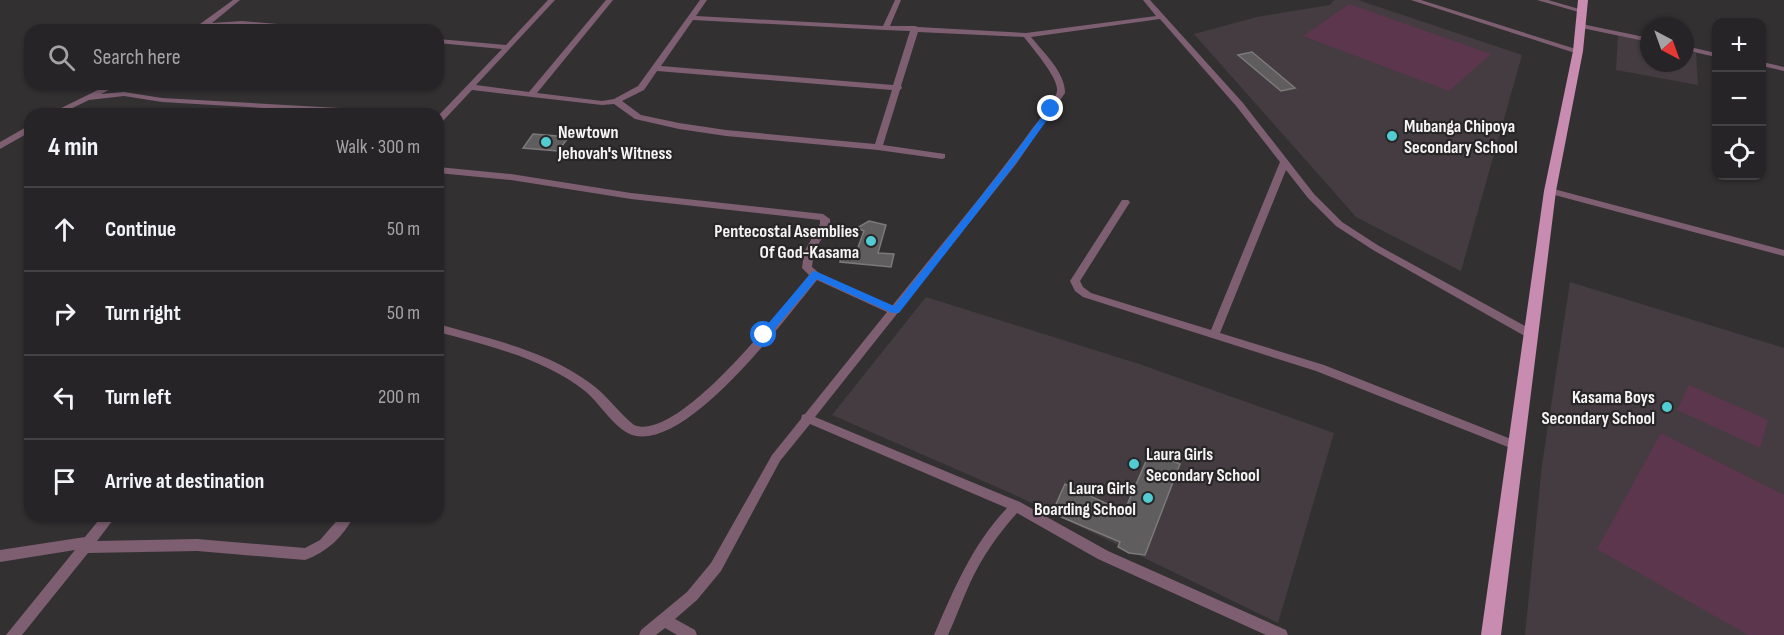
<!DOCTYPE html>
<meta charset="utf-8">
<style>
:root{--surface:#262426;--page:#323032;--text:#f1f3f6;--muted:#a4a4a7;--line:#424143}
body{margin:0;font-family:"Sofia Sans Condensed",sans-serif;background:var(--page);color:var(--text)}
.controls{position:absolute;right:18px;top:18px;display:grid;overflow:hidden;border-radius:12px;box-shadow:0 2px 4px #0004}
.controls button{width:54px;height:54px;display:grid;place-items:center;padding:0;border:0;border-bottom:2px solid var(--line);background:var(--surface);color:var(--text);font:30px sans-serif}
.compass{position:absolute;left:1640px;top:18px;width:54px;height:54px;border-radius:50%;background:var(--surface);box-shadow:0 2px 4px #0004;rotate:139deg}
.stop{position:absolute;width:18px;height:18px;margin:-14px;border:4px solid #1a73e8;border-radius:50%;background:#fff}
.stop.end{background:#1a73e8;border-color:#fff;box-shadow:0 2px 6px #0008}
.list{margin:0;padding:0;list-style:none}
h2{display:flex;justify-content:space-between;align-items:center;height:78px;margin:0;padding:0 24px;font-size:26px}
h2 small{font-size:20px;font-weight:400;color:var(--muted)}
.list li{display:grid;grid-template-columns:39px 1fr auto;gap:18px;align-items:center;box-sizing:border-box;height:84px;padding:0 24px;border-top:2px solid var(--line)}
.list b{display:block;font-size:22px;white-space:nowrap}
.list em{font-size:20px;font-style:normal;color:var(--muted)}
.icon{flex:none;width:33px;height:33px;fill:none;stroke:currentColor;stroke-width:2;stroke-linecap:round;stroke-linejoin:round}
.map{position:relative;flex:none;width:1784px;height:635px;overflow:hidden}
.search{position:absolute;background:var(--surface);box-shadow:0 2px 4px #0004;left:24px;top:24px;width:420px;height:66px;display:flex;align-items:center;gap:15px;box-sizing:border-box;padding:0 21px;border-radius:18px;color:var(--muted);font-size:22px}
.panel{position:absolute;background:var(--surface);box-shadow:0 2px 4px #0004;left:24px;top:108px;width:420px;height:414px;border-radius:18px}
.map>svg:first-child{display:block}
.built{fill:#443c40}
.green{fill:#5c364d}
.building{fill:#605d5f;stroke:#7c797a;stroke-width:1.5}
.lines{fill:none;stroke-linecap:round;stroke-linejoin:round}
.minor{fill:#7d5f71;fill-rule:evenodd}
.primary{fill:#c88cb0;fill-rule:evenodd}
.route{fill:#1a73e8}
.poi-dot{fill:#51ccd3;stroke:#292628;stroke-width:2}
.labels{text-anchor:middle;stroke-width:4.5;stroke-linejoin:round;paint-order:stroke}
.poi-label{font-size:18px;font-weight:bold;fill:#f6f4f5;stroke:#292628;text-anchor:start}
</style>
<div class="map">
<svg width="1784" height="635" viewBox="0 0 1784 635">
<rect width="100%" height="100%" fill="#333032"/>
<!-- built -->
<g class="built">
<path d="M1334 0H1358L1522 55 1461 271 1356 217 1194 34 1257 17 1330 5Z"/>
<path d="M1618 35 1649 42V63H1685V50L1696 53 1698 85 1616 70Z"/>
<path d="M1570 282 1784 348V635H1525L1542 465Z"/>
<path d="M926 297 1139 364 1334 433 1278 623 1015 495 832 415Z"/>
</g>
<!-- green -->
<g class="green">
<path d="M1349 4 1491 54 1449 91 1303 36Z"/>
<path d="M1689 385 1768 420 1760 448 1677 410Z"/>
<path d="M1661 433 1784 495V635H1748L1597 549Z"/>
</g>
<!-- building -->
<g class="building">
<path d="M1252 52 1295 88 1281 91 1238 55Z"/>
<path d="M533 134 569 137 558 151 523 148Z"/>
<path d="M869 221 886 225 878 253 894 254 891 267 840 262 842 251 857 250 864 231 857 228Z"/>
<path d="M1150 452 1180 464 1145 555 1129 553 1118 547 1120 542 1052 513 1065 484 1124 512Z"/>
</g>
<g class="lines">
<!-- minor -->
<g class="minor">
<path d="M233 0H240L212 23 242 21 324 28 328 30H298L242 25 200 28V24Z"/>
<path d="M548 0H555L476 85 529 92 606 0H613L537 93 602 101 614 99 638 86 700 0H707L696 16 883 26 895 0H901L890 26H915L918 27 1026 33 1156 16 1143 0H1150L1243 103 1314 194 1342 222 1379 246 1536 332 1537 335 1532 339 1528 338 1373 250 1336 226 1308 198 1286 170 1220 333 1324 365 1521 443 1523 446 1521 449 1517 451 1513 449 1316 371 1083 297 1075 291 1070 281 1122 200H1128L1130 202 1080 281 1083 287 1091 293 1211 330 1280 162 1237 107 1160 19 1031 37C1043 52 1065 72 1065 93L1016 164 815 417 1020 502 1108 551 1286 630 1288 635H1266L1098 559 1017 513C998 534 982 557 970 583 962 600 956 618 948 635H934C954 589 972 545 1007 508L810 424 780 461 721 571 697 600 675 619 695 630 697 635H677L665 628 656 635H639L641 630 687 592 711 563 772 455 801 419 802 415 805 414 887 312 817 280C784 320 692 445 636 436 616 432 600 403 585 391 543 358 489 346 438 332V324C490 339 545 350 590 383 607 395 618 412 634 425 678 444 783 307 809 275L802 268 804 252 820 224V220L631 199 511 180 438 173V167L511 174 631 193 823 214 830 219V224L814 252 812 267 819 273 892 306C939 247 988 190 1032 129 1039 120 1055 102 1057 91 1059 78 1032 48 1024 37L918 32 901 86 902 88 900 90 883 145 945 154V158L942 159 878 150 726 136 679 129 635 119 614 104 602 105 472 90 441 123H438V116L502 49 438 43V39L506 45ZM693 20 885 30 910 31 893 85 661 66ZM657 71 892 90 875 144 726 130 679 123 641 115 622 101 644 90Z"/>
<path d="M1411 0H1421L1582 51 1575 53Z"/>
<path d="M1537 0H1548L1586 11 1582 13Z"/>
<path d="M1577 23 1649 38V42L1577 27Z"/>
<path d="M1685 46 1716 53V57L1685 50Z"/>
<path d="M1762 62 1784 67V71L1762 66Z"/>
<path d="M110 84H120L101 94 124 92 162 98 411 112 415 114H367L162 102 124 96 89 100 60 114H49Z"/>
<path d="M30 125V132L0 149V142Z"/>
<path d="M1550 188 1784 250V256L1547 193 1545 191Z"/>
<path d="M102 516H116L97 541 197 539 305 548 320 540 341 516H354C343 537 327 552 305 560L197 551 88 553 22 635H6L75 550 0 562V550L85 537Z"/>
</g>
<!-- primary -->
<path class="primary" d="M1578 0H1588L1583 51 1556 191 1501 635H1481L1544 191 1573 51Z"/>
</g>
<!-- route -->
<path class="route" d="M1049 107 1055 109 1016 163 899 313H892L817 279 767 338H760V333L812 272 815 271 894 306 1010 160Z"/>
<!-- markers -->
<g class="poi-dot">
<circle cx="1392" cy="136" r="6"/>
<circle cx="546" cy="142" r="6"/>
<circle cx="871" cy="241" r="6"/>
<circle cx="1667" cy="407" r="6"/>
<circle cx="1134" cy="464" r="6"/>
<circle cx="1148" cy="498" r="6"/>
</g>
<g class="labels">
<!-- poi labels -->
<g class="poi-label">
<text x="1404" y="132">Mubanga Chipoya<tspan x="1404" dy="21">Secondary School</tspan></text>
<text x="558" y="138">Newtown<tspan x="558" dy="21">Jehovah's Witness</tspan></text>
<text x="859" y="237" text-anchor="end">Pentecostal Asemblies<tspan x="859" dy="21">Of God-Kasama</tspan></text>
<text x="1655" y="403" text-anchor="end">Kasama Boys<tspan x="1655" dy="21">Secondary School</tspan></text>
<text x="1146" y="460">Laura Girls<tspan x="1146" dy="21">Secondary School</tspan></text>
<text x="1136" y="494" text-anchor="end">Laura Girls<tspan x="1136" dy="21">Boarding School</tspan></text>
</g>
</g>
</svg>
<div class="controls">
<button>+</button>
<button>−</button>
<button><svg class="icon" aria-label="locate" viewBox="0 0 24 24"><circle cx="12" cy="12" r="6"/><path d="M12 2v4M12 18v4M2 12h4M18 12h4"/></svg></button>
</div>
<svg class="compass" viewBox="-18 -18 36 36"><path d="M0-13l5 13h-10z" fill="#e53935"/><path d="M0 13l5-13h-10z" fill="#a4a4a7"/></svg>
<div class="stop" style="left:764px;top:335px"></div>
<div class="stop end" style="left:1051px;top:109px"></div>
<div class="search"><svg class="icon" aria-label="search" viewBox="0 0 24 24"><circle cx="10" cy="10" r="6"/><path d="M15 15l6 6"/></svg>Search here</div>
<section class="panel">
<h2>4 min<small>Walk · 300 m</small></h2>
<ul class="list">
<li><svg class="icon" aria-label="ahead" viewBox="0 0 24 24"><path d="M12 20V5M6 11l6-6 6 6"/></svg><div><b>Continue</b></div><em>50 m</em></li>
<li><svg class="icon" aria-label="right" viewBox="0 0 24 24"><path d="M7 20v-9h11M14 6l5 5-5 5"/></svg><div><b>Turn right</b></div><em>50 m</em></li>
<li><svg class="icon" aria-label="left" viewBox="0 0 24 24"><path d="M17 20v-9H6M10 6l-5 5 5 5"/></svg><div><b>Turn left</b></div><em>200 m</em></li>
<li><svg class="icon" aria-label="arrive" viewBox="0 0 24 24"><path d="M6 21V4h12l-3 4 3 4H6"/></svg><div><b>Arrive at destination</b></div></li>
</ul>
</section>
</div>
